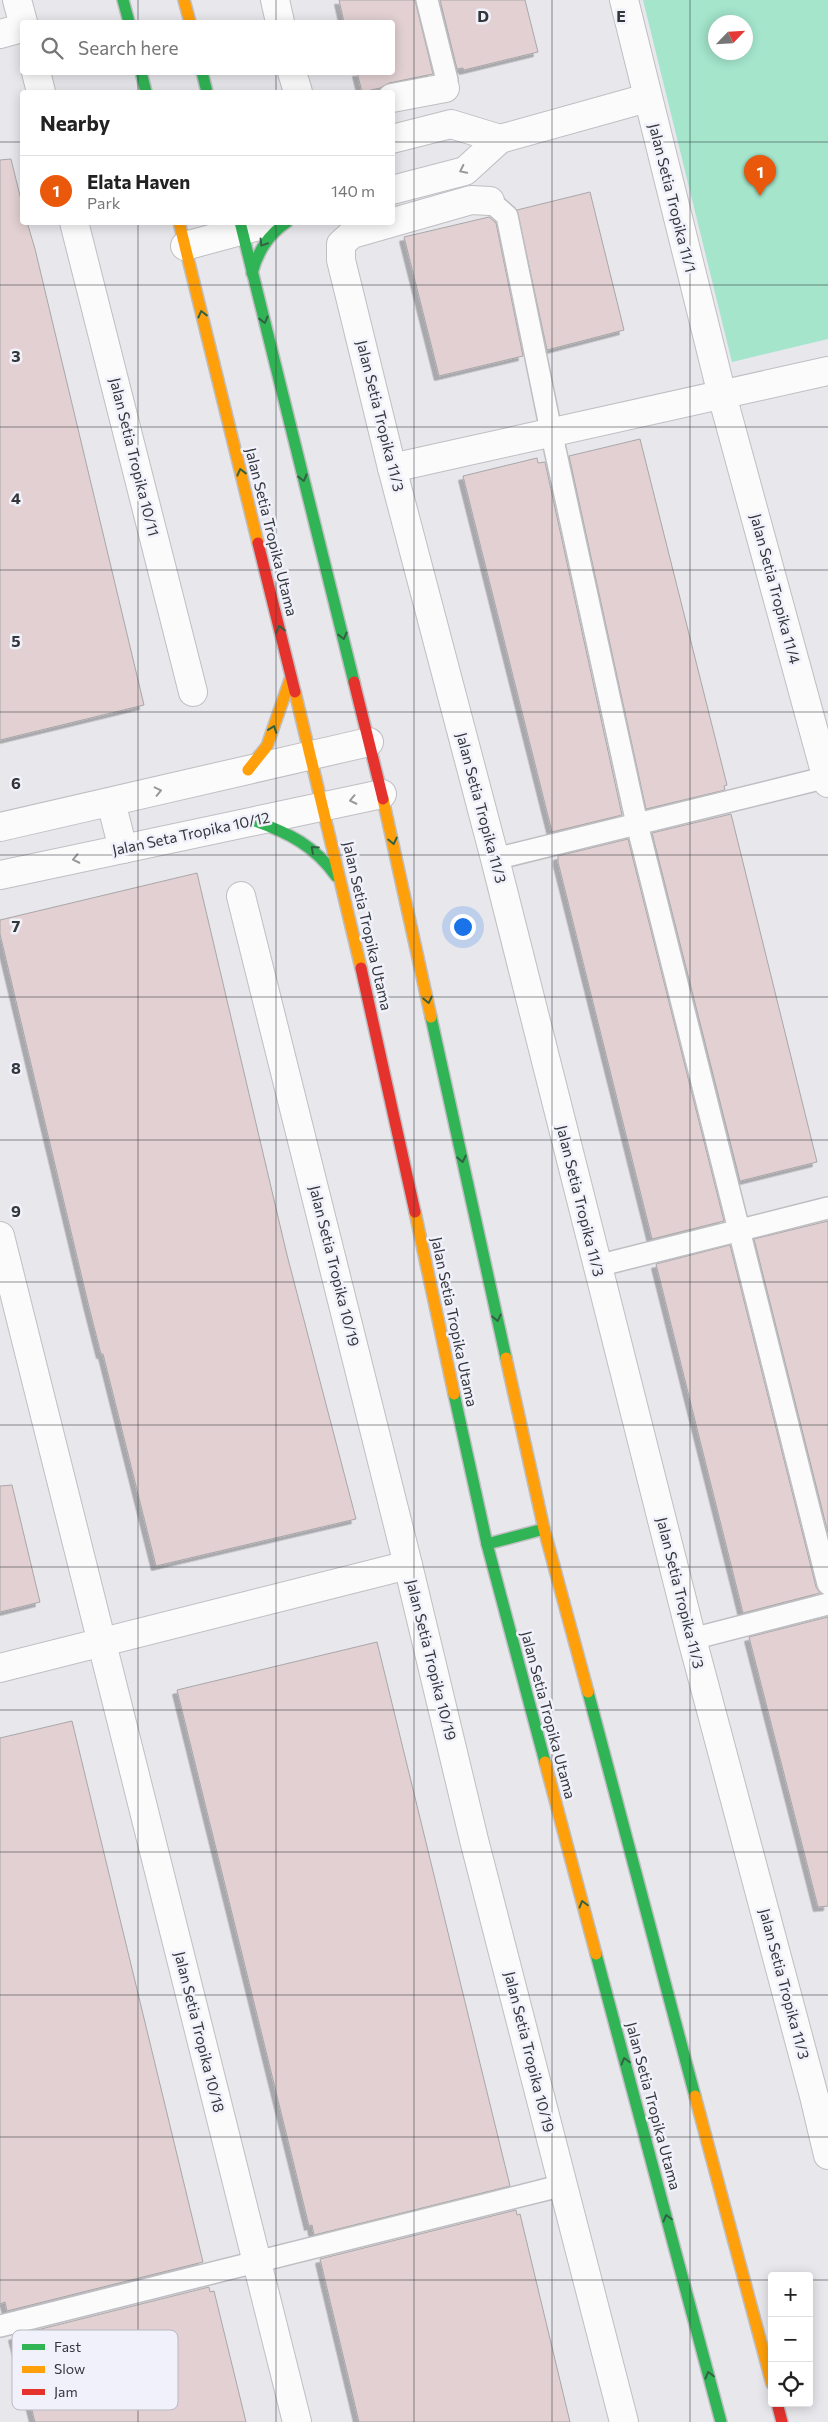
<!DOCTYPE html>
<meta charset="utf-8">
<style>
:root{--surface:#fff;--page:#f6f6f6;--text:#222;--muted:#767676;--line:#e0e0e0;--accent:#ea580c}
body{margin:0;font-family:Commissioner,sans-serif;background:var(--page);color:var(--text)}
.controls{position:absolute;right:15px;bottom:15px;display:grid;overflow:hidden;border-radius:5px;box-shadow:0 2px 12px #0003}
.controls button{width:45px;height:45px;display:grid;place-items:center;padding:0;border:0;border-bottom:1px solid var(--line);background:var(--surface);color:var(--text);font:25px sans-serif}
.compass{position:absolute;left:708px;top:15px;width:45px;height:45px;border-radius:50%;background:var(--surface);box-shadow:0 2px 12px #0003;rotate:65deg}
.you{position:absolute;left:462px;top:926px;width:18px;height:18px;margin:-12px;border:4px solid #fff;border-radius:50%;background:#1a73e8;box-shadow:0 0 0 8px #1a73e833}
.badge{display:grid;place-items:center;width:32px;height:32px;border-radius:50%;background:var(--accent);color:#fff;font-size:16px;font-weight:700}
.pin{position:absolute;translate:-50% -41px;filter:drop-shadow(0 1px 2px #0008)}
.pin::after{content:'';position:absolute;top:26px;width:18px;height:15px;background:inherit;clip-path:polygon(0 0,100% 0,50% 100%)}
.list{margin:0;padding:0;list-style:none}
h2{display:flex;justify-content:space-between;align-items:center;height:65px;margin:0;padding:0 20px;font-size:21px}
h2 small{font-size:16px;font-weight:400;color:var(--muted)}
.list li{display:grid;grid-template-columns:32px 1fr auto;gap:15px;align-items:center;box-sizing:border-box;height:70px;padding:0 20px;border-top:1px solid var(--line)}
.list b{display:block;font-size:19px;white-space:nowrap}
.list p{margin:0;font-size:16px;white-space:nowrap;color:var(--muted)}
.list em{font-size:16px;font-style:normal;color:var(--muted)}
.icon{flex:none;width:28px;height:28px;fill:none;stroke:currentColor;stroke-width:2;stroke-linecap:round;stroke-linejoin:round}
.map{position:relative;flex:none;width:828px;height:2422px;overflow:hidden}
.search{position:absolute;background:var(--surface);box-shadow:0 2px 12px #0003;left:20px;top:20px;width:375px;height:55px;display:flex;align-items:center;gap:12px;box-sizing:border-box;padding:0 18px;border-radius:5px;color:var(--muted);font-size:19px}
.panel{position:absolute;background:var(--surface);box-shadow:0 2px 12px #0003;left:20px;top:90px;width:375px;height:135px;border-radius:5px}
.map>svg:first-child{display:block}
.green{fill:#a4e5cc;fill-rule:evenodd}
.building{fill:#e2d0d2;stroke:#a9a7a9;filter:url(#shadow)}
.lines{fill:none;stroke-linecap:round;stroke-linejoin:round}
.lane-casing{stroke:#bfbfc3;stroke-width:24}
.street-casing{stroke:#bfbfc3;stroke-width:30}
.fast-casing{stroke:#bfbfc3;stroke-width:14}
.slow-casing{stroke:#bfbfc3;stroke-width:14}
.jam-casing{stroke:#bfbfc3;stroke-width:14}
.lane{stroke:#fbfbfc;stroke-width:21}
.street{stroke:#fbfbfc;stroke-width:28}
.fast{stroke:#30b455;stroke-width:11}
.slow{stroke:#ff9f0a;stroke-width:11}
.jam{stroke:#e5322d;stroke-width:11}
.oneway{stroke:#98989b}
.oneway2{stroke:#336243}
.grid{fill:none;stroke:#35363a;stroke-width:1;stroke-opacity:0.55}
.labels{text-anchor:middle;stroke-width:5;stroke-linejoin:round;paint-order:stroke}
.street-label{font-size:15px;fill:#35363a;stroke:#f1f1fc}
.key{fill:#f1f1fc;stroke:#b9b9c2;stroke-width:1}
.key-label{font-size:14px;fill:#35363a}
.grid-label{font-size:16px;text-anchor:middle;font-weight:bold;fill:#35363a;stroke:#f1f1fc;stroke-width:5;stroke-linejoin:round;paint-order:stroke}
</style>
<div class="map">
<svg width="828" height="2422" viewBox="0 0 828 2422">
<defs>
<filter id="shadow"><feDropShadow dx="-4.5" dy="4.5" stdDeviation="0" flood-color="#0004"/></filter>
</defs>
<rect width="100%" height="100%" fill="#e7e7ec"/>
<!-- green -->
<path class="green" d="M643 0H828V339L732 362ZM716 22H746V52H716Z"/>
<!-- building -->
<g class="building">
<path d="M339 0H415L433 74 389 83 380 88 362 92 357 72H392V22H344Z"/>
<path d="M440 0H525L538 52 464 70 463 68 457 69Z"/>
<path d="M11 159 22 204V222H27L35 249 144 705 0 740V160Z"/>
<path d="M590 192 624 330 547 350 517 210Z"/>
<path d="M489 217 496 223 523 356 439 376 404 237Z"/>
<path d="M640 439 727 785 724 786 725 790 646 809 569 456Z"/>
<path d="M537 458 538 463 545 462 622 815 552 832 463 476Z"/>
<path d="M731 814 817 1162 740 1181 652 833Z"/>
<path d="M628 839 724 1221 652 1239 558 862V856Z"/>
<path d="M197 873 287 1255 356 1519 156 1566 103 1354H101L88 1303 0 934V920Z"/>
<path d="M828 1221V1533L754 1239Z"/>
<path d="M730 1245 816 1587 820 1593 743 1613 656 1264Z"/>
<path d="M12 1485 40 1602 0 1612V1486Z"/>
<path d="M828 1617V1906L818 1907 749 1637Z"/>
<path d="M377 1642 510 2186 314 2235 312 2225 309 2226 177 1690Z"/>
<path d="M72 1721 203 2262 7 2311 5 2302 0 2304V1738Z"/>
<path d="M516 2210 517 2215 520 2214 570 2422H359L320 2259Z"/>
<path d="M209 2287 210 2292 214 2291 246 2422H35L13 2336Z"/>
</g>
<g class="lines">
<defs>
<g id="lane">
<path d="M427 0 447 80 445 88"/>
<path d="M490 201 507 216 551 431 637 824 828 1584"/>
<path d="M495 859 828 777"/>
<path d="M597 1266 828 1208"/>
<path d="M692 1639 828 1604"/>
<path d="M0 2326 564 2185"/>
</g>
<g id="street">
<path d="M17 0 23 22"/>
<path d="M275 0 280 22"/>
<path d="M624 0 722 395 828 783"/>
<path d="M0 34 22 28"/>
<path d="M36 72 41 92"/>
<path d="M292 72 298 92"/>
<path d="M392 98 445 88"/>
<path d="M392 139 451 124 500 139"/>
<path d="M392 190 465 171 500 139 647 98"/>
<path d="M490 201 471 200 352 234 341 244V260L392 468 495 859 692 1639 814 2096 828 2155"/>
<path d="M74 222 193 692"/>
<path d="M185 246 273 222"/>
<path d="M392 468 828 371"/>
<path d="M111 802 123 849"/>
<path d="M0 827 369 742"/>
<path d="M0 875 382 794"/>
<path d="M241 896 408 1565 474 1840 624 2422"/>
<path d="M0 1236 297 2422"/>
<path d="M0 1668 408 1565"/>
</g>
<g id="fast">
<path d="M123 0 129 22"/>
<path d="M141 72 146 92"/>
<path d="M202 72 207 92"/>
<path d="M240 222 354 682"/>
<path d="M252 273C258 251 268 235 287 222"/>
<path d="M255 821C289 833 315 846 336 876"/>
<path d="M431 1017 506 1358"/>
<path d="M454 1394 487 1544 545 1762"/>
<path d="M487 1544 544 1529"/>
<path d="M588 1692 695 2096"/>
<path d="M596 1954 721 2422"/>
</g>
<g id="slow">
<path d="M184 0 190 22"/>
<path d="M179 222 258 543"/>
<path d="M295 692 361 968"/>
<path d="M248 770 267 746 291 677"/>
<path d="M383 799 431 1017"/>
<path d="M415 1212 454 1394"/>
<path d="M506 1358 544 1529 588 1692"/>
<path d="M545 1762 596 1954"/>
<path d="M695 2096 772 2384"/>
</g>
<g id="jam">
<path d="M258 543 295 692"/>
<path d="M354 682 383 799"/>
<path d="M361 968 415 1212"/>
<path d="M777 2403 782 2422"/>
</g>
</defs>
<!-- lane casing -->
<use href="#lane" class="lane-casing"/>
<!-- street casing -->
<use href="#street" class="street-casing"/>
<!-- fast casing -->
<use href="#fast" class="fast-casing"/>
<!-- slow casing -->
<use href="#slow" class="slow-casing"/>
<!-- jam casing -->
<use href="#jam" class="jam-casing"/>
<!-- lane -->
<use href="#lane" class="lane"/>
<!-- street -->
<use href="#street" class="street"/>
<!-- fast -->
<use href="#fast" class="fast"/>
<!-- slow -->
<use href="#slow" class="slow"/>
<!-- jam -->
<use href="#jam" class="jam"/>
</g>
<!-- one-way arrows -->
<defs><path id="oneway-chevron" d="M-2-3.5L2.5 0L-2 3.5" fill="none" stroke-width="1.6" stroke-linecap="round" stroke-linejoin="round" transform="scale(1.25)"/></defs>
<g class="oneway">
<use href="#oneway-chevron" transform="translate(463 170) rotate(154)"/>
<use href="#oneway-chevron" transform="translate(158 791) rotate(-13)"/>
<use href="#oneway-chevron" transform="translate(353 800) rotate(168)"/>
<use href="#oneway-chevron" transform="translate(76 859) rotate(168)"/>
</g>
<g class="oneway2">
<use href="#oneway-chevron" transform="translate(263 243) rotate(122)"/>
<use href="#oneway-chevron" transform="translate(202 314) rotate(-104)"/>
<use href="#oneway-chevron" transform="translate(264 320) rotate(76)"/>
<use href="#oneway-chevron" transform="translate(241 472) rotate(-104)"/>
<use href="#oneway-chevron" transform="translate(303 478) rotate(76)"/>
<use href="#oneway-chevron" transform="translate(280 629) rotate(-104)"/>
<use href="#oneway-chevron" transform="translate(343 636) rotate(76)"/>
<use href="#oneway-chevron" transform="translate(273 729) rotate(-70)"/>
<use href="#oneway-chevron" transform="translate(393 841) rotate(78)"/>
<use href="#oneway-chevron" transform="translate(314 849) rotate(-138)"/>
<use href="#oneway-chevron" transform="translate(428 1000) rotate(78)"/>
<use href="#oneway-chevron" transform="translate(462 1159) rotate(78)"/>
<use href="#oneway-chevron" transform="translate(497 1318) rotate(78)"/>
<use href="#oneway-chevron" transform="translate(583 1904) rotate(-105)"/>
<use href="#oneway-chevron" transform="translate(625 2061) rotate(-105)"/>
<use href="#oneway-chevron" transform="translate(667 2218) rotate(-105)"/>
<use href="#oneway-chevron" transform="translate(709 2375) rotate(-105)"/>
</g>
<!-- grid -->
<path class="grid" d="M138 0V22M276 0V22M414 0V2422M552 0V2422M690 0V2422M138 72V92M276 72V92M0 142H22M392 142H828M138 222V2422M276 222V2422M0 285H828M0 427H828M0 570H828M0 712H828M0 855H828M0 997H828M0 1140H828M0 1282H828M0 1425H828M0 1567H828M0 1710H828M0 1852H828M0 1995H828M0 2137H828M0 2280H772M809 2280H828"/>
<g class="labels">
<!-- street labels -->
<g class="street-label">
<text transform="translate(672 198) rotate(76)" y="5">Jalan Setia Tropika 11/1</text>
<text transform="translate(380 416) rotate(76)" y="5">Jalan Setia Tropika 11/3</text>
<text transform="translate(134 457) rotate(76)" y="5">Jalan Setia Tropika 10/11</text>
<text transform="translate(271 532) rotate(76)" y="5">Jalan Setia Tropika Utama</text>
<text transform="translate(775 589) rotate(75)" y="5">Jalan Setia Tropika 11/4</text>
<text transform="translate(481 808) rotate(75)" y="5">Jalan Setia Tropika 11/3</text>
<text transform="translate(191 834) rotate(-12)" y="5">Jalan Seta Tropika 10/12</text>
<text transform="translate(367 926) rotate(77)" y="5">Jalan Setia Tropika Utama</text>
<text transform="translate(580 1201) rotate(76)" y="5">Jalan Setia Tropika 11/3</text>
<text transform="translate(334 1266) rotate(76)" y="5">Jalan Setia Tropika 10/19</text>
<text transform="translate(454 1322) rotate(78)" y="5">Jalan Setia Tropika Utama</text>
<text transform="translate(680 1593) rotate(76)" y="5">Jalan Setia Tropika 11/3</text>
<text transform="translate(431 1660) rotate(76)" y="5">Jalan Setia Tropika 10/19</text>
<text transform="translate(548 1715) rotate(75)" y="5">Jalan Setia Tropika Utama</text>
<text transform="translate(784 1984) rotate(75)" y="5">Jalan Setia Tropika 11/3</text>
<text transform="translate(199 2032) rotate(76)" y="5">Jalan Setia Tropika 10/18</text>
<text transform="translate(529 2052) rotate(76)" y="5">Jalan Setia Tropika 10/19</text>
<text transform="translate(653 2106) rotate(75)" y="5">Jalan Setia Tropika Utama</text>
</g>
</g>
<!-- legend -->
<rect x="12" y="2330" width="166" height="80" rx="8" class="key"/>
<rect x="22" y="2344" width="23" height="6" fill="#30b455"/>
<rect x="22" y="2366" width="23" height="7" fill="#ff9f0a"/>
<rect x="22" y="2389" width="23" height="6" fill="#e5322d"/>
<g class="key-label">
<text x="54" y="2352">Fast</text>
<text x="54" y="2374">Slow</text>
<text x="54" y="2397">Jam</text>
</g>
<g class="grid-label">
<text x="483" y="22">D</text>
<text x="621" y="22">E</text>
<text x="16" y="362">3</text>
<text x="16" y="504">4</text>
<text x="16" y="647">5</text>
<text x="16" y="789">6</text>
<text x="16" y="932">7</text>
<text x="16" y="1074">8</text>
<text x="16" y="1217">9</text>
</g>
</svg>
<div class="controls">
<button>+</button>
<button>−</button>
<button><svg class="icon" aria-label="locate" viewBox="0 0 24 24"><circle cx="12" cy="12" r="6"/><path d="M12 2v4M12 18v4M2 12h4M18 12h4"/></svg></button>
</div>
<svg class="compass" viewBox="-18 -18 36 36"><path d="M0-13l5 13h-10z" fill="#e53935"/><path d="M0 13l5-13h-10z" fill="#767676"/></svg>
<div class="you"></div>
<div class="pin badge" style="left:760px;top:196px">1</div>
<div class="search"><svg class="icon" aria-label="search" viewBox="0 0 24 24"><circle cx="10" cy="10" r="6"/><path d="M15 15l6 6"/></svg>Search here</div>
<section class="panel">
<h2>Nearby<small></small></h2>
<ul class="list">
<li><span class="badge">1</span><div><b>Elata Haven</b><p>Park</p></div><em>140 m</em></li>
</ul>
</section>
</div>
